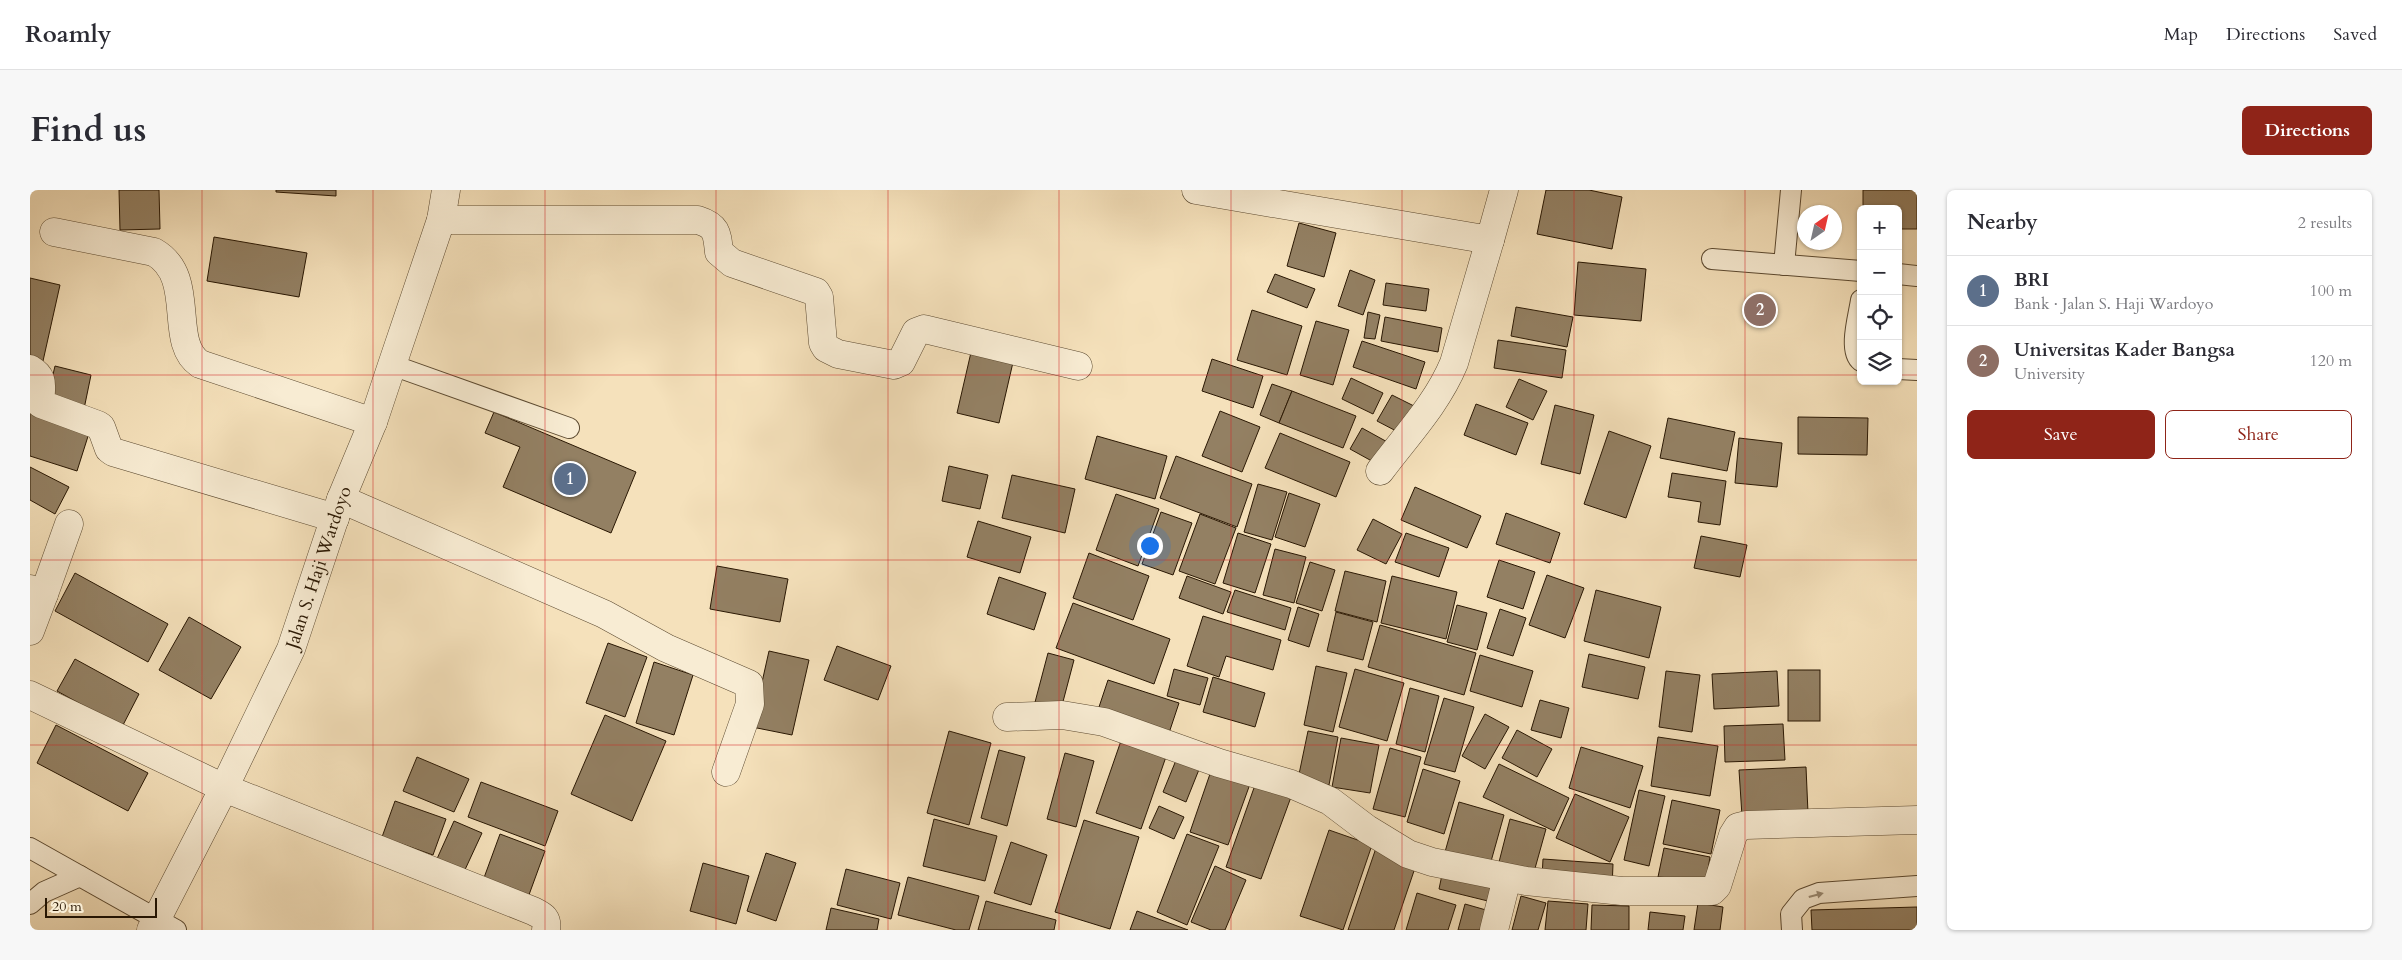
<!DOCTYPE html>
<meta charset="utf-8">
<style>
:root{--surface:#fff;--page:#f7f7f7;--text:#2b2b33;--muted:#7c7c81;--line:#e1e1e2;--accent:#8f2418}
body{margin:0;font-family:Cardo,serif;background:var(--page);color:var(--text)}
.controls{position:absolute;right:15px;top:15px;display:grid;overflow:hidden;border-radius:8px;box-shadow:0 1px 4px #0004}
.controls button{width:45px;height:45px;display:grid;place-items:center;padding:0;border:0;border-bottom:1px solid var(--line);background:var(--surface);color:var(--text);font:25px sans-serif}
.compass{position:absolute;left:1767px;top:15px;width:45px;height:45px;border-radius:50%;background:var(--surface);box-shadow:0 1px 4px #0004;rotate:34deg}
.scale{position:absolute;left:15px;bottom:12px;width:112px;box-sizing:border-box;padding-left:5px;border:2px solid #291703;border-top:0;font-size:14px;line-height:18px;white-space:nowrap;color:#291703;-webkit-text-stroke:4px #f8ecd3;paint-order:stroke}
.you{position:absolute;left:1119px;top:355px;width:18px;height:18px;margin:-12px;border:4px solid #fff;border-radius:50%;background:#1a73e8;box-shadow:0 0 0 8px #1a73e833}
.badge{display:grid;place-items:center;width:32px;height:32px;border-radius:50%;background:var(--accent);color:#fff;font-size:16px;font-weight:700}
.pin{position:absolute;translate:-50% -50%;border:2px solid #fff;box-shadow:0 1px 5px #0006}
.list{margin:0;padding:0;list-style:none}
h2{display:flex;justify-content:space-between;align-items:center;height:65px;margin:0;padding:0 20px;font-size:21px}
h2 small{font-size:16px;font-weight:400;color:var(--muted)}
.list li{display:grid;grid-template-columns:32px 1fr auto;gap:15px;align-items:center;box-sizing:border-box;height:70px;padding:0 20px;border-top:1px solid var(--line)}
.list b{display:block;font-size:19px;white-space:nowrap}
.list p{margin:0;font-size:16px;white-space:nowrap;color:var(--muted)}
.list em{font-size:16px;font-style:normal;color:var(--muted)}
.actions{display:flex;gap:10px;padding:15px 20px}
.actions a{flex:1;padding:11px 0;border:1px solid var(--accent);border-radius:8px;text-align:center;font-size:18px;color:var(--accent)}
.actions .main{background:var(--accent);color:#fff}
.icon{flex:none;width:28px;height:28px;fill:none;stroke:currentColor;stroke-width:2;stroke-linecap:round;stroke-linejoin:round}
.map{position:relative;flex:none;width:1887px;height:740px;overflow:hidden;border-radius:8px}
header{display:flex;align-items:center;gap:30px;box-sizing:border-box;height:70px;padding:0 25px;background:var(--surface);border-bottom:1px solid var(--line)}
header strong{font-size:24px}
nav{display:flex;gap:28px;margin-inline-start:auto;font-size:18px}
.intro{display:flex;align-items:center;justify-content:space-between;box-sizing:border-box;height:120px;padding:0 30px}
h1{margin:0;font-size:35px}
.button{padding:12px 22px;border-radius:8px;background:var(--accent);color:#fff;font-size:18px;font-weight:700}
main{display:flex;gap:30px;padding:0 30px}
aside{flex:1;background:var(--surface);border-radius:8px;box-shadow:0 1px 4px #0004}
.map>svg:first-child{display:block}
.building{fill:#938063;stroke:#291703}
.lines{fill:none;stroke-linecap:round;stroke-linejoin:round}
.lane-casing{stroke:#5c4a31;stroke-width:22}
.street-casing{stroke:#5c4a31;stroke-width:29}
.lane{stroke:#f8ecd3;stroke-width:20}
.street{stroke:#f8ecd3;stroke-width:28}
.oneway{fill:#9b8c75}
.grid{fill:none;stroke:#d62828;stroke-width:1;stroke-opacity:0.55}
.labels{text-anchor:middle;stroke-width:4;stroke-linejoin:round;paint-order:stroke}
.street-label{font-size:18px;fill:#291703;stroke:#f8ecd3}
</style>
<header>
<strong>Roamly</strong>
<nav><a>Map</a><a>Directions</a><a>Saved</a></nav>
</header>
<div class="intro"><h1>Find us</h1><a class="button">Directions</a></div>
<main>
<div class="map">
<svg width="1887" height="740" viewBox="0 0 1887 740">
<rect width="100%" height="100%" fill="#f5e1bb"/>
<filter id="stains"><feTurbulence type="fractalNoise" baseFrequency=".004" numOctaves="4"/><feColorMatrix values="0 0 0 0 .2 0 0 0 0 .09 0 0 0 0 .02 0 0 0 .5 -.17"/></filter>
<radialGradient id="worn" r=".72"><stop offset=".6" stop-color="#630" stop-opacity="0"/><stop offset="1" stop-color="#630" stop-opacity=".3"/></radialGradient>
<!-- building -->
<g class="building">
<path d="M89 0H129L130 39 90 40Z"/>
<path d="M246 0H306V6L246 2Z"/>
<path d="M1516 0H1559L1592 7 1582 59 1507 44Z"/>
<path d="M1833 0H1887V39H1868V19H1833Z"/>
<path d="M1269 33 1306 43 1294 87 1257 76Z"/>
<path d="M184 47 277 63 269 107 177 91Z"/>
<path d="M1548 72 1616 79 1611 131 1544 125Z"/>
<path d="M1320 80 1345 90 1333 125 1308 116Z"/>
<path d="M1245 84 1285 99 1277 118 1237 102Z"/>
<path d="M0 88 30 95 13 171 0 168Z"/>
<path d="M1356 93 1399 99 1396 121 1353 115Z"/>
<path d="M1486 117 1543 127 1537 157 1481 146Z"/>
<path d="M1222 120 1272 136 1257 185 1207 170Z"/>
<path d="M1338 122 1350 125 1345 149 1334 148Z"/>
<path d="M1355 127 1412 138 1408 162 1351 151Z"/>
<path d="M1286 131 1319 140 1303 195 1270 185Z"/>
<path d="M1468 150 1536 160 1532 188 1464 178Z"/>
<path d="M1332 151 1395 172 1386 199 1323 177Z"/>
<path d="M942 158 984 168 969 233 927 223Z"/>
<path d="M1182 169 1233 186 1223 218 1172 201Z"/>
<path d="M25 176 61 185 54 219 17 210Z"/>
<path d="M1321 188 1353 203 1343 224 1312 209Z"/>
<path d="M1489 189 1517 201 1503 230 1476 217Z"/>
<path d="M1242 194 1262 201 1249 233 1230 225Z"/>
<path d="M1262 201 1326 226 1313 258 1249 233Z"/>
<path d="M1362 205 1384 216 1370 243 1347 231Z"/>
<path d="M1446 214 1498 233 1486 265 1434 245Z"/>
<path d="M1525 215 1564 225 1550 284 1511 274Z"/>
<path d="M0 221 60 240 47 281 0 266Z"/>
<path d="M1190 221 1230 237 1212 282 1172 266Z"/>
<path d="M464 222 606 282 581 343 473 297 490 257 455 243Z"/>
<path d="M1768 227 1838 228 1837 265 1768 264Z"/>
<path d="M1638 228 1705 242 1697 281 1630 268Z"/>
<path d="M1332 238 1361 254 1349 275 1320 259Z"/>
<path d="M1579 241 1621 256 1596 328 1554 314Z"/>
<path d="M1250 243 1320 272 1306 307 1235 278Z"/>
<path d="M1067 246 1137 266 1125 309 1055 289Z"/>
<path d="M1709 248 1752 253 1747 297 1705 293Z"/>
<path d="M1146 266 1222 294 1207 337 1130 308Z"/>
<path d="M919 276 958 285 950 319 912 311Z"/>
<path d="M0 277 39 297 25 324 0 310Z"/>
<path d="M1642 283 1696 291 1690 335 1668 332 1671 312 1638 307Z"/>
<path d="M982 285 1045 299 1035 343 972 328Z"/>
<path d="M1228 294 1257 302 1242 350 1214 342Z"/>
<path d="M1385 297 1451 326 1437 358 1371 330Z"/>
<path d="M1259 303 1290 314 1275 357 1245 347Z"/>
<path d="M1086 304 1129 319 1108 376 1066 360Z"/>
<path d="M1131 322 1162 333 1143 385 1112 374Z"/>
<path d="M1476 323 1530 343 1520 373 1466 354Z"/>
<path d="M1170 324 1206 338 1185 394 1149 381Z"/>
<path d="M1343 329 1372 344 1356 374 1327 360Z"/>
<path d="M948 331 1001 347 990 383 937 367Z"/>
<path d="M1208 343 1241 354 1225 403 1193 393Z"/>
<path d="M1376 343 1419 358 1409 387 1365 372Z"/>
<path d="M1671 346 1717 355 1710 387 1664 378Z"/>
<path d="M1245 359 1276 367 1264 413 1233 405Z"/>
<path d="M1059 363 1119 386 1103 430 1043 408Z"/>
<path d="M1469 370 1505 382 1493 419 1457 407Z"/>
<path d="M1280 372 1305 380 1292 421 1266 413Z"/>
<path d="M687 376 758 389 750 432 680 419Z"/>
<path d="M1315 381 1356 391 1347 432 1305 421Z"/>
<path d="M45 383 138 434 118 472 25 421Z"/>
<path d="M1517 385 1554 398 1535 448 1499 435Z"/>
<path d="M1157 386 1201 402 1193 424 1149 408Z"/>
<path d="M1362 386 1427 402 1416 449 1351 433Z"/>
<path d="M969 387 1016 403 1004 440 957 424Z"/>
<path d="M1205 400 1261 418 1255 440 1197 422Z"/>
<path d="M1566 400 1631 417 1619 468 1554 451Z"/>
<path d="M1043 413 1140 449 1124 494 1026 458Z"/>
<path d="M1427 415 1457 423 1447 460 1417 452Z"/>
<path d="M1268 417 1289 424 1279 457 1258 450Z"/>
<path d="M1470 419 1496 428 1483 466 1457 458Z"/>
<path d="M1306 422 1343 432 1333 470 1297 461Z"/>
<path d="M1173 426 1251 450 1243 480 1196 466 1189 487 1157 476Z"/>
<path d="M159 427 211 457 181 509 129 480Z"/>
<path d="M1350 435 1446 463 1434 505 1338 477Z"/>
<path d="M578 453 617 467 595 527 556 513Z"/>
<path d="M807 456 861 476 848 510 794 490Z"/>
<path d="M739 461 779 470 762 545 722 537Z"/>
<path d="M1018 463 1044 470 1030 523 1004 516Z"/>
<path d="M1559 464 1615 477 1608 509 1552 497Z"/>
<path d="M1450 465 1503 481 1492 517 1440 501Z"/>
<path d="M45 469 109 504 92 537 27 501Z"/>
<path d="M624 472 663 485 644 545 606 533Z"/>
<path d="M1286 476 1317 483 1303 542 1274 535Z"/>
<path d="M1144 479 1178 488 1170 515 1137 506Z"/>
<path d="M1325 479 1374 493 1357 551 1309 537Z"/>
<rect x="1758" y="480" width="32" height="51"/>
<path d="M1636 481 1670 485 1662 542 1629 537Z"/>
<path d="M1747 481 1749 516 1684 519 1682 484Z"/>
<path d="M1183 487 1235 503 1225 537 1173 522Z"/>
<path d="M1078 490 1149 513 1137 549 1066 526Z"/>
<path d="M1380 498 1409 506 1395 562 1366 554Z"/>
<path d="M1414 508 1444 517 1425 582 1394 574Z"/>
<path d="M1510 510 1539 518 1531 548 1501 540Z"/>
<path d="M1455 524 1479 537 1455 579 1432 566Z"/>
<path d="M575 525 636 551 602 631 541 604Z"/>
<path d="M1753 534 1755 570 1695 572 1694 536Z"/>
<path d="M26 535 118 583 98 621 7 573Z"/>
<path d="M1487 540 1522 559 1507 587 1472 568Z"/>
<path d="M919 541 961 553 939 635 897 623Z"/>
<path d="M1278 541 1308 547 1299 595 1268 589Z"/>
<path d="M1093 545 1138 561 1111 639 1066 623Z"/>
<path d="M1628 547 1688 556 1680 606 1621 596Z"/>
<path d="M1311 548 1349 555 1340 603 1302 597Z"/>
<path d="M1551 557 1613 576 1600 618 1539 598Z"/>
<path d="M1360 558 1391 567 1375 627 1343 619Z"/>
<path d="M969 560 995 567 977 636 951 628Z"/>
<path d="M1035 563 1064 571 1046 637 1017 629Z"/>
<path d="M1149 563 1172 572 1156 612 1133 602Z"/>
<path d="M387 567 439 589 424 622 373 601Z"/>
<path d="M1469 574 1539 608 1524 641 1453 607Z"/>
<path d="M1776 577 1778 623 1712 626 1709 580Z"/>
<path d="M1393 579 1430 591 1414 644 1377 632Z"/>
<path d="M1181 581 1220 594 1198 655 1160 642Z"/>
<path d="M451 592 528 621 515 656 438 627Z"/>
<path d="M1225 595 1261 607 1231 689 1196 677Z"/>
<path d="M1609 600 1635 606 1619 676 1594 670Z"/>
<path d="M1545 604 1599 627 1580 672 1526 648Z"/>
<path d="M1642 610 1690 620 1681 664 1633 654Z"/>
<path d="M365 611 416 629 403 665 352 647Z"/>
<path d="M1429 612 1474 625 1460 675 1415 662Z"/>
<path d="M1129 616 1154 627 1144 649 1119 638Z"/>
<path d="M904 629 967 646 955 691 893 676Z"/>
<path d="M1480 629 1516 639 1504 682 1469 672Z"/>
<path d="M1054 630 1109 647 1080 739 1025 722Z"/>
<path d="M424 631 452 643 433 684 406 671Z"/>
<path d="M1299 640 1342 655 1313 740 1270 726Z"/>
<path d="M470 644 515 661 496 713 451 696Z"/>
<path d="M1157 644 1189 656 1157 735 1127 722Z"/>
<path d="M981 652 1017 665 1001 715 964 703Z"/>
<path d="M1346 658 1387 672 1364 740H1318Z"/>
<path d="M1634 658 1680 667 1676 691 1628 687Z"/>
<path d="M736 663 766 673 746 731 717 721Z"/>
<path d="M1513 669 1583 674 1582 699 1512 687Z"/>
<path d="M673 673 719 686 706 734 660 721Z"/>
<path d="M1185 676 1216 690 1195 740H1181L1161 732Z"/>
<path d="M816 679 870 693 861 729 807 715Z"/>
<path d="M1413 680 1470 693 1466 713 1409 699Z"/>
<path d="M878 687 949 706 939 740H926L868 725Z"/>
<path d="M1387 703 1426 715 1418 740H1376Z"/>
<path d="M1491 706 1516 713 1508 740H1482Z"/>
<path d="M956 711 1026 730 1024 740H948Z"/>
<path d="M1518 711 1558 714 1556 740H1515Z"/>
<path d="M1668 713 1693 717 1690 740H1664Z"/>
<path d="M1435 714 1463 722 1458 740H1428Z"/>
<path d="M1562 715 1599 716V740H1561Z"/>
<path d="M1887 717V740H1782L1781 720Z"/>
<path d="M801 718 849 729 847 740H796Z"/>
<path d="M1107 721 1158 740H1100Z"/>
<path d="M1620 722 1655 726 1653 740H1618Z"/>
</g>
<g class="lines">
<defs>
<g id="lane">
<path d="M1682 69 1831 81"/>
<path d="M1754 75 1761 0"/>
<path d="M1868 84 1887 86"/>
<path d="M1831 110C1829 125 1818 161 1831 171"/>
<path d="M362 175 539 238"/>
<path d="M1868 179 1887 180"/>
<path d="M0 658 146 740"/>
<path d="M0 714 14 702 50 686"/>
<path d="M1762 740 1761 724 1773 709 1789 703 1887 696"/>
</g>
<g id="street">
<path d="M1166 0 1460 50 1474 0"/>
<path d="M411 30H668C687 36 687 43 689 62L702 73 786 102 789 107 793 153 796 158 808 164 864 175 871 172 886 142 894 139 1048 176"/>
<path d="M24 42 124 62C168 87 137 152 170 174L343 232"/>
<path d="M0 179C17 189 9 198 11 214L68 235 71 237 79 259 83 262 305 328"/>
<path d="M1350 281C1376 246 1407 214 1424 173L1460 50"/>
<path d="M311 309 574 424 636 458 719 494 720 514 696 582"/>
<path d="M0 399 14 404 0 441"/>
<path d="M14 404 39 334"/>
<path d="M0 505 194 598 503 721C513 726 518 728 516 740"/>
<path d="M977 527 1032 525 1074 532 1189 573 1261 594 1300 611 1337 639 1378 664 1402 672 1496 691 1592 701H1682L1687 696 1703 645 1708 637 1716 635 1887 630"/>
<path id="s1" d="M121 740 194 598 261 459 311 309 343 232 362 175 411 30 416 0"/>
<path d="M1464 740 1477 688"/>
</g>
</defs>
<!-- lane casing -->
<use href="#lane" class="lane-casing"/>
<!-- street casing -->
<use href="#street" class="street-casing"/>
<!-- lane -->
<use href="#lane" class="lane"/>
<!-- street -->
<use href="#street" class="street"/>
</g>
<!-- one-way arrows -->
<defs><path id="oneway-solid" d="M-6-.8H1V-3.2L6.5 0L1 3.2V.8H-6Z" transform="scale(1.25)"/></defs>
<use class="oneway" href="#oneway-solid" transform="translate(1786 705) rotate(-15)"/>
<!-- grid -->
<path class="grid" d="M172 0V740M343 0V740M515 0V740M686 0V740M858 0V740M1029 0V740M1201 0V740M1372 0V740M1544 0V740M1715 0V740M0 185H1831M1868 185H1887M0 370H1887M0 555H1887"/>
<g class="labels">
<!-- street labels -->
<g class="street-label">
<text dy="6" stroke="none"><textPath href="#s1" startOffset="400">Jalan S. Haji Wardoyo</textPath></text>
</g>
</g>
<rect width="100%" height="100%" filter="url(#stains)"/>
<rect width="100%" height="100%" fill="url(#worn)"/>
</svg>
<div class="controls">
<button>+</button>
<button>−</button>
<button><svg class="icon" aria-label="locate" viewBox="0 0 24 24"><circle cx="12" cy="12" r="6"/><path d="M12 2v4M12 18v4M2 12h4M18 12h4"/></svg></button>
<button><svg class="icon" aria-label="layers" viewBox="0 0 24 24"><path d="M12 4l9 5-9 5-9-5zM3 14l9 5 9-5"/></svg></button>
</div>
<svg class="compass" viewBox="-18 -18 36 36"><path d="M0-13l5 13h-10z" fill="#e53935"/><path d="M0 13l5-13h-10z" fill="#7c7c81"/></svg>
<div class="scale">20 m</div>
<div class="you"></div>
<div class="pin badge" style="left:540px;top:289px;background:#5c6f8a">1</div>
<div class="pin badge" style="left:1730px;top:120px;background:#8d6e63">2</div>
</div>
<aside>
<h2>Nearby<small>2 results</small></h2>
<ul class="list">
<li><span class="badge" style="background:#5c6f8a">1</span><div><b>BRI</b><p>Bank · Jalan S. Haji Wardoyo</p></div><em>100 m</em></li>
<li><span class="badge" style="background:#8d6e63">2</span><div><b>Universitas Kader Bangsa</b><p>University</p></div><em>120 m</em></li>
</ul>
<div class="actions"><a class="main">Save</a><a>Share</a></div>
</aside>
</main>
